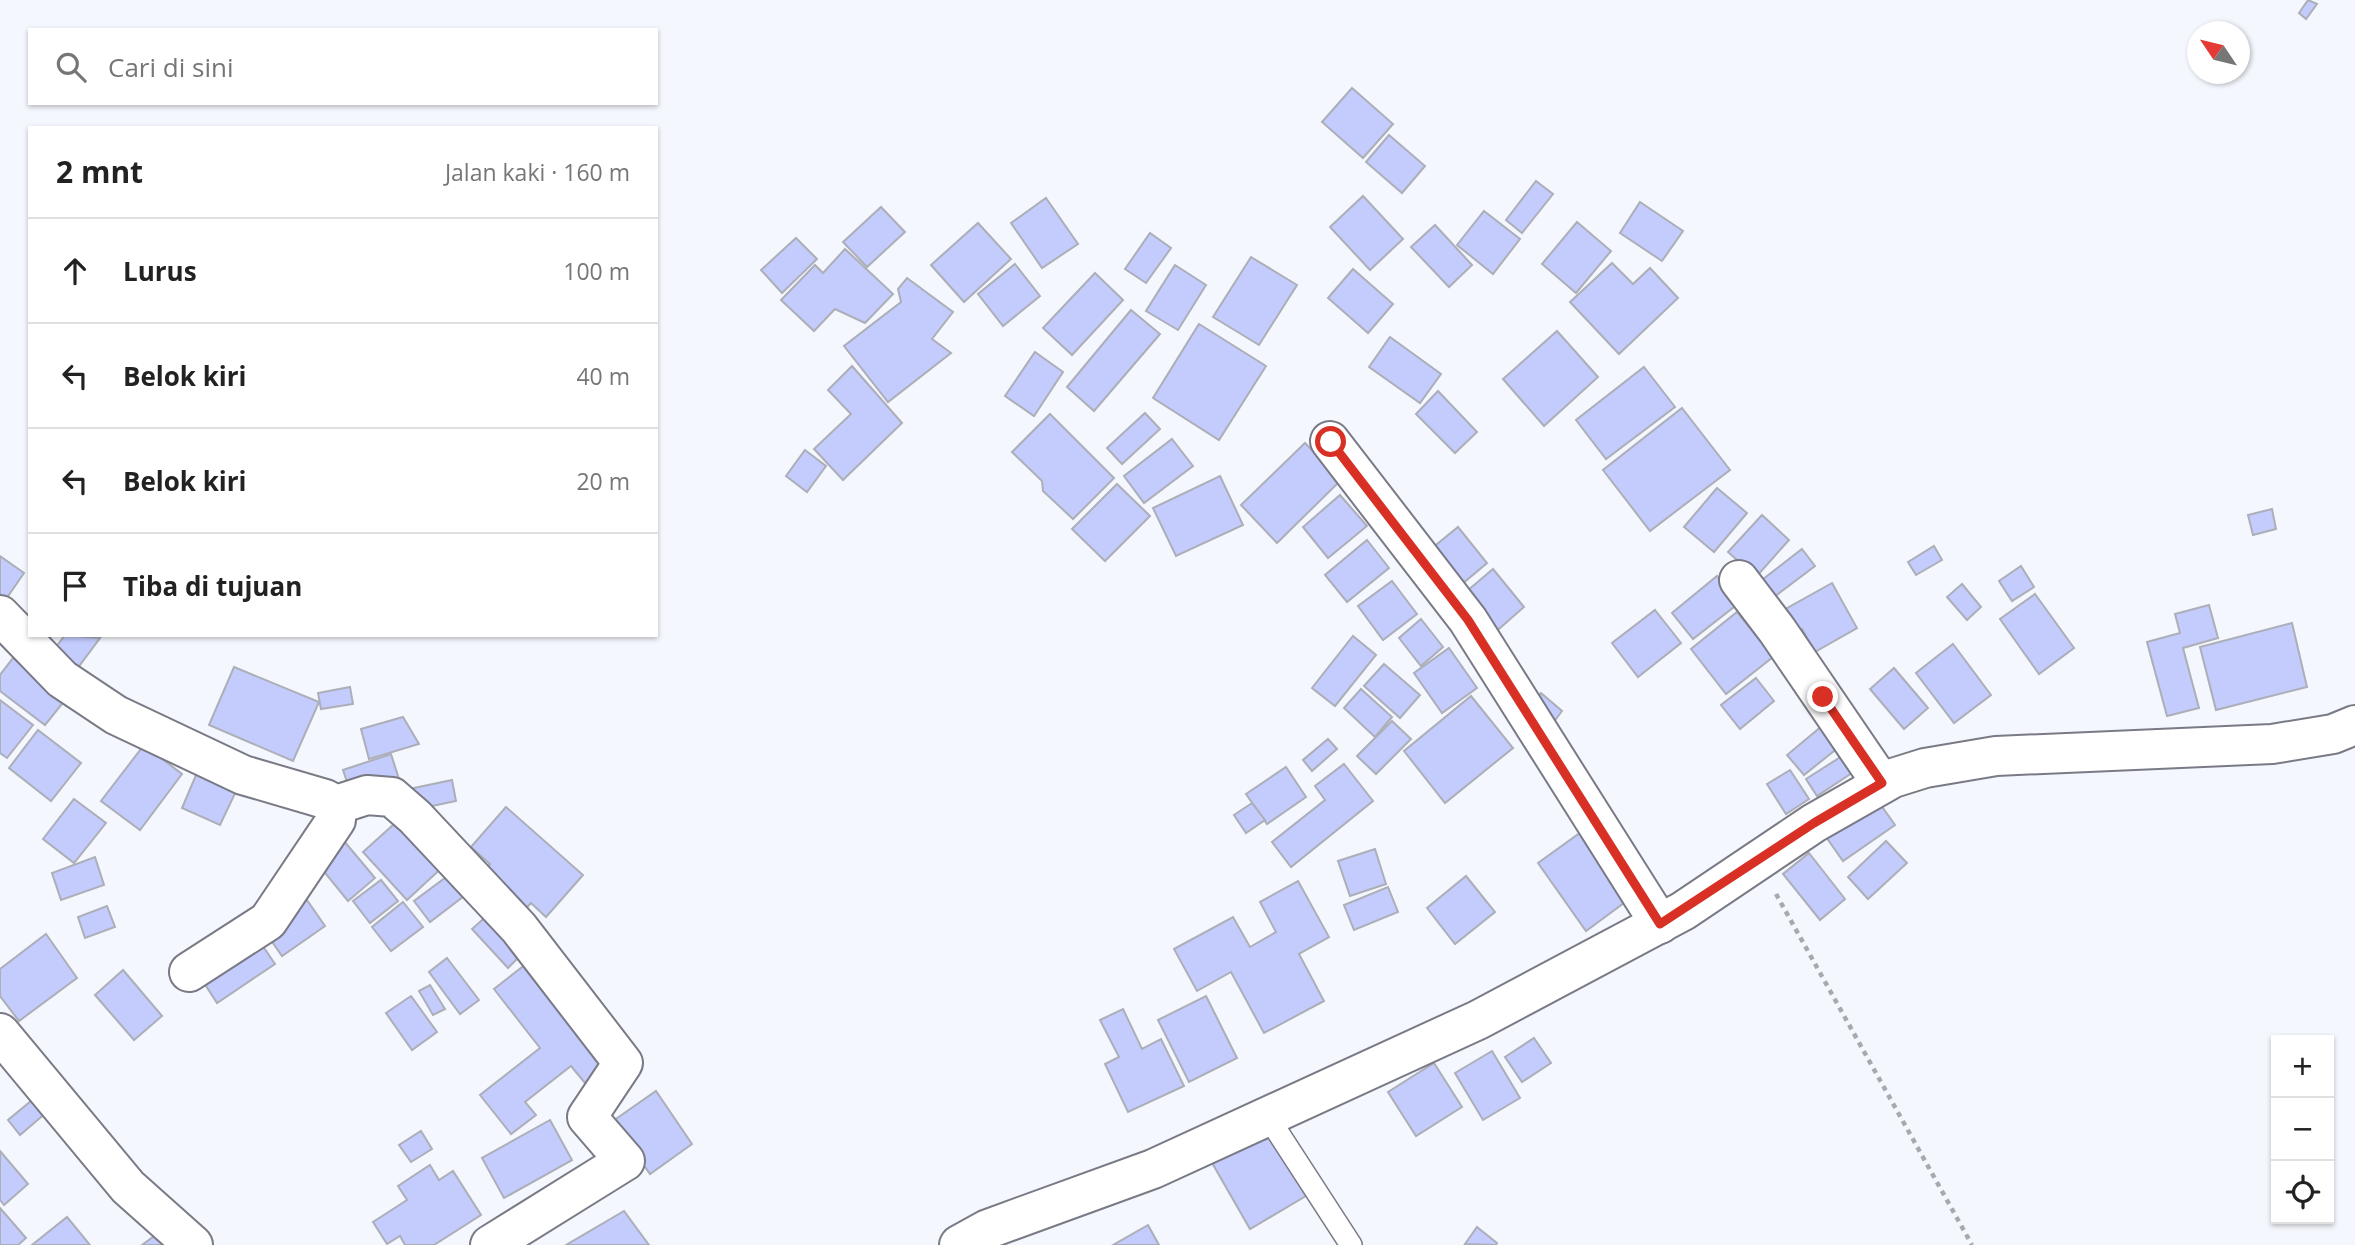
<!DOCTYPE html>
<html lang="id">
<meta charset="utf-8">
<style>
:root{--surface:#fff;--page:#f6f6f6;--text:#222;--muted:#767676;--line:#e0e0e0}
body{margin:0;font-family:"Open Sans",sans-serif;background:var(--page);color:var(--text)}
.controls{position:absolute;right:21px;bottom:21px;display:grid;overflow:hidden;border-radius:0px;box-shadow:0 2px 5px #0004}
.controls button{width:63px;height:63px;display:grid;place-items:center;padding:0;border:0;border-bottom:2px solid var(--line);background:var(--surface);color:var(--text);font:35px sans-serif}
.compass{position:absolute;left:2187px;top:21px;width:63px;height:63px;border-radius:50%;background:var(--surface);box-shadow:0 2px 5px #0004;rotate:305deg}
.stop{position:absolute;width:21px;height:21px;margin:-16px;border:5px solid #d93025;border-radius:50%;background:#fff}
.stop.end{background:#d93025;border-color:#fff;box-shadow:0 2px 7px #0008}
.list{margin:0;padding:0;list-style:none}
h2{display:flex;justify-content:space-between;align-items:center;height:91px;margin:0;padding:0 28px;font-size:30px}
h2 small{font-size:23px;font-weight:400;color:var(--muted)}
.list li{display:grid;grid-template-columns:46px 1fr auto;gap:21px;align-items:center;box-sizing:border-box;height:105px;padding:0 28px;border-top:2px solid var(--line)}
.list b{display:block;font-size:26px;white-space:nowrap}
.list em{font-size:23px;font-style:normal;color:var(--muted)}
.icon{flex:none;width:38px;height:38px;fill:none;stroke:currentColor;stroke-width:2;stroke-linecap:round;stroke-linejoin:round}
.map{position:relative;flex:none;width:2355px;height:1245px;overflow:hidden}
.search{position:absolute;background:var(--surface);box-shadow:0 2px 5px #0004;left:28px;top:28px;width:630px;height:77px;display:flex;align-items:center;gap:18px;box-sizing:border-box;padding:0 24px;border-radius:0px;color:var(--muted);font-size:26px}
.panel{position:absolute;background:var(--surface);box-shadow:0 2px 5px #0004;left:28px;top:126px;width:630px;height:511px;border-radius:0px}
.map>svg:first-child{display:block}
.building{fill:#c3ccfd;stroke:#acaeb8;stroke-width:2}
.lines{fill:none;stroke-linecap:round;stroke-linejoin:round}
.lane-casing{stroke:#797a85;stroke-width:24}
.street-casing{stroke:#797a85;stroke-width:42}
.path{stroke:#a7a9af;stroke-width:4.5;stroke-dasharray:5 5;stroke-linecap:butt}
.lane{stroke:#fff;stroke-width:21}
.street{stroke:#fff;stroke-width:38}
.route{stroke:#d93025;stroke-width:9}
</style>
<div class="map">
<svg width="2355" height="1245" viewBox="0 0 2355 1245">
<rect width="100%" height="100%" fill="#f5f7fe"/>
<!-- building -->
<g class="building">
<path d="M2308 0 2317 4 2306 19 2299 13Z"/>
<path d="M1352 88 1393 124 1363 158 1322 122Z"/>
<path d="M1389 135 1425 166 1402 193 1366 162Z"/>
<path d="M1536 181 1553 194 1522 233 1506 220Z"/>
<path d="M1363 196 1403 239 1370 270 1330 227Z"/>
<path d="M1046 198 1078 244 1042 268 1011 223Z"/>
<path d="M1640 202 1683 231 1662 261 1620 233Z"/>
<path d="M881 207 905 232 867 267 843 242Z"/>
<path d="M1484 211 1520 239 1493 274 1457 245Z"/>
<path d="M1577 222 1611 251 1576 293 1542 264Z"/>
<path d="M978 223 1011 259 964 302 931 265Z"/>
<path d="M1435 225 1472 265 1449 287 1411 247Z"/>
<path d="M1150 233 1171 248 1146 283 1125 269Z"/>
<path d="M796 238 817 259 782 293 761 270Z"/>
<path d="M845 249 893 294 865 323 835 309 814 331 781 300 815 265 823 273Z"/>
<path d="M1251 257 1297 285 1259 345 1213 317Z"/>
<path d="M1612 263 1633 284 1650 268 1678 298 1619 354 1570 302Z"/>
<path d="M1015 264 1040 296 1003 326 978 294Z"/>
<path d="M1175 265 1206 285 1178 330 1146 311Z"/>
<path d="M1353 269 1393 304 1368 333 1328 298Z"/>
<path d="M1095 273 1123 300 1072 355 1043 328Z"/>
<path d="M907 278 953 312 932 339 951 353 888 402 844 346 901 302 898 289Z"/>
<path d="M1131 310 1160 334 1094 411 1067 387Z"/>
<path d="M1199 324 1266 366 1219 440 1153 398Z"/>
<path d="M1557 331 1598 377 1544 426 1503 379Z"/>
<path d="M1390 337 1441 374 1420 403 1369 367Z"/>
<path d="M1035 352 1063 372 1034 416 1005 396Z"/>
<path d="M852 366 902 423 843 480 814 449 851 414 828 390Z"/>
<path d="M1644 367 1675 407 1606 459 1576 420Z"/>
<path d="M1438 391 1477 432 1455 453 1416 414Z"/>
<path d="M1682 408 1730 470 1650 531 1603 470Z"/>
<path d="M1145 413 1160 429 1122 464 1107 448Z"/>
<path d="M1050 414 1114 478 1073 519 1043 491 1042 481 1012 452Z"/>
<path d="M1172 439 1193 466 1144 503 1124 476Z"/>
<path d="M1305 443 1341 480 1277 543 1241 505Z"/>
<path d="M805 450 826 466 807 492 786 476Z"/>
<path d="M1220 476 1243 525 1176 556 1153 508Z"/>
<path d="M1117 484 1150 516 1105 561 1072 529Z"/>
<path d="M1717 488 1747 513 1714 552 1684 527Z"/>
<path d="M1340 495 1367 526 1328 558 1303 527Z"/>
<path d="M2272 509 2276 529 2253 535 2248 515Z"/>
<path d="M1762 515 1789 540 1756 577 1728 552Z"/>
<path d="M1458 527 1487 563 1455 590 1425 554Z"/>
<path d="M1367 540 1389 568 1347 602 1325 575Z"/>
<path d="M1934 546 1942 560 1916 575 1908 562Z"/>
<path d="M1802 549 1815 566 1770 600 1758 583Z"/>
<path d="M0 556 24 573 6 599 0 595Z"/>
<path d="M2021 566 2034 587 2012 601 1999 581Z"/>
<path d="M1493 569 1524 607 1492 635 1460 597Z"/>
<path d="M1717 576 1739 603 1693 639 1672 613Z"/>
<path d="M1392 581 1417 614 1383 640 1358 606Z"/>
<path d="M1832 583 1857 628 1815 652 1802 629 1785 639 1773 616Z"/>
<path d="M1962 584 1981 607 1967 620 1947 597Z"/>
<path d="M2035 594 2074 648 2039 674 2000 619Z"/>
<path d="M2209 605 2218 638 2183 648 2199 708 2167 716 2147 642 2180 633 2175 614Z"/>
<path d="M1655 610 1681 643 1638 677 1612 643Z"/>
<path d="M1737 612 1773 657 1726 694 1691 649Z"/>
<path d="M1421 619 1443 647 1421 666 1399 638Z"/>
<path d="M2292 623 2307 687 2216 710 2200 647Z"/>
<path d="M65 635 100 638 71 677 47 659Z"/>
<path d="M1353 636 1376 655 1335 706 1312 688Z"/>
<path d="M1953 644 1991 695 1954 723 1916 673Z"/>
<path d="M1449 648 1477 688 1442 713 1414 673Z"/>
<path d="M13 658 66 699 45 725 0 691V675Z"/>
<path d="M1384 664 1420 695 1400 718 1364 686Z"/>
<path d="M234 667 319 702 293 761 209 725Z"/>
<path d="M1894 668 1928 708 1904 729 1870 689Z"/>
<path d="M1756 678 1774 701 1740 729 1721 705Z"/>
<path d="M350 687 353 704 321 709 318 693Z"/>
<path d="M1361 689 1392 717 1375 737 1344 708Z"/>
<path d="M1541 693 1562 711 1550 727 1529 709Z"/>
<path d="M1471 696 1513 748 1445 803 1404 751Z"/>
<path d="M0 700 33 725 7 758 0 753Z"/>
<path d="M403 717 419 744 369 759 361 729Z"/>
<path d="M1392 721 1411 739 1376 774 1357 756Z"/>
<path d="M1822 726 1839 747 1804 775 1787 755Z"/>
<path d="M38 730 81 763 51 801 9 768Z"/>
<path d="M1328 739 1337 749 1312 771 1303 760Z"/>
<path d="M144 745 182 774 140 830 101 801Z"/>
<path d="M1853 749 1864 765 1817 796 1806 779Z"/>
<path d="M391 754 399 779 351 794 343 770Z"/>
<path d="M1344 764 1373 801 1291 867 1272 842 1325 800 1315 786Z"/>
<path d="M1286 767 1306 797 1267 824 1246 794Z"/>
<path d="M199 768 239 785 220 825 182 808Z"/>
<path d="M1790 770 1809 799 1786 814 1767 784Z"/>
<path d="M452 780 456 801 413 810 409 789Z"/>
<path d="M1871 791 1895 825 1843 861 1819 827Z"/>
<path d="M74 799 106 823 74 863 43 839Z"/>
<path d="M1252 803 1265 820 1246 833 1234 815Z"/>
<path d="M506 807 583 875 546 917 531 903 518 917 476 880 490 864 471 847Z"/>
<path d="M403 816 447 863 407 900 363 852Z"/>
<path d="M1584 830 1632 897 1586 931 1538 863Z"/>
<path d="M344 841 375 878 348 901 317 863Z"/>
<path d="M1886 841 1907 863 1868 899 1848 877Z"/>
<path d="M1375 849 1386 884 1350 896 1338 861Z"/>
<path d="M1809 853 1845 899 1820 920 1783 874Z"/>
<path d="M95 857 104 885 61 900 52 873Z"/>
<path d="M453 872 468 893 430 922 414 901Z"/>
<path d="M1466 876 1495 912 1455 944 1427 908Z"/>
<path d="M381 880 398 901 370 923 353 901Z"/>
<path d="M1298 881 1329 937 1299 954 1324 1001 1264 1033 1231 972 1197 991 1174 949 1233 917 1250 947 1276 932 1260 902Z"/>
<path d="M1388 887 1398 912 1354 930 1344 905Z"/>
<path d="M307 900 325 926 282 956 264 930Z"/>
<path d="M403 902 423 927 391 951 372 927Z"/>
<path d="M107 906 115 927 85 938 78 917Z"/>
<path d="M490 913 525 951 508 968 472 929Z"/>
<path d="M46 934 77 978 19 1021 0 996V969Z"/>
<path d="M256 936 275 964 217 1003 199 975Z"/>
<path d="M535 957 615 1060 585 1083 571 1066 525 1102 536 1115 511 1134 480 1095 540 1048 494 989Z"/>
<path d="M447 958 479 1000 460 1014 429 972Z"/>
<path d="M123 970 162 1016 134 1040 95 995Z"/>
<path d="M430 985 445 1009 433 1015 419 991Z"/>
<path d="M411 996 437 1032 412 1050 386 1013Z"/>
<path d="M1206 996 1237 1058 1189 1082 1158 1020Z"/>
<path d="M1123 1009 1142 1049 1161 1039 1184 1086 1128 1112 1105 1064 1119 1057 1100 1020Z"/>
<path d="M1534 1038 1551 1063 1522 1082 1505 1057Z"/>
<path d="M1492 1051 1520 1098 1483 1120 1455 1073Z"/>
<path d="M1434 1063 1462 1107 1416 1136 1388 1092Z"/>
<path d="M656 1091 692 1144 650 1174 613 1121Z"/>
<path d="M42 1092 54 1106 20 1135 8 1120Z"/>
<path d="M550 1120 572 1160 504 1198 482 1158Z"/>
<path d="M1268 1128 1306 1196 1250 1229 1211 1161Z"/>
<path d="M421 1131 432 1149 411 1162 399 1145Z"/>
<path d="M0 1151 28 1184 4 1205 0 1200Z"/>
<path d="M430 1165 439 1180 453 1171 481 1215 434 1245H405L400 1236 387 1244 373 1222 407 1200 398 1186Z"/>
<path d="M0 1208 26 1238 18 1245H0Z"/>
<path d="M624 1211 649 1245H566Z"/>
<path d="M67 1217 90 1245H32Z"/>
<path d="M1148 1225 1159 1245H1113Z"/>
<path d="M1477 1227 1497 1243 1496 1245 1465 1244Z"/>
<path d="M157 1234 165 1245H142Z"/>
</g>
<g class="lines">
<defs>
<path id="lane" d="M1268 1117 1351 1245"/>
<g id="street">
<path d="M1330 441 1468 620 1660 924"/>
<path d="M1739 580 1777 630 1882 784"/>
<path d="M0 615 62 679 116 715 243 775 325 799 336 805V820L268 921 189 972"/>
<path d="M336 805 367 795 392 797 415 817 519 928 623 1063 587 1117 625 1161 490 1245"/>
<path d="M0 1033 128 1187 193 1245"/>
<path d="M959 1245 988 1229 1153 1169 1478 1020 1683 911 1814 823 1893 778 1925 768 1996 756 2272 744 2333 734 2355 725"/>
</g>
</defs>
<!-- lane casing -->
<use href="#lane" class="lane-casing"/>
<!-- street casing -->
<use href="#street" class="street-casing"/>
<!-- path -->
<path class="path" d="M1776 894 1972 1245"/>
<!-- lane -->
<use href="#lane" class="lane"/>
<!-- street -->
<use href="#street" class="street"/>
</g>
<g class="lines">
<!-- route -->
<path class="route" d="M1331 442 1468 620 1660 924 1814 823 1882 783 1823 697"/>
</g>
</svg>
<div class="controls">
<button>+</button>
<button>−</button>
<button><svg class="icon" aria-label="locate" viewBox="0 0 24 24"><circle cx="12" cy="12" r="6"/><path d="M12 2v4M12 18v4M2 12h4M18 12h4"/></svg></button>
</div>
<svg class="compass" viewBox="-18 -18 36 36"><path d="M0-13l5 13h-10z" fill="#e53935"/><path d="M0 13l5-13h-10z" fill="#767676"/></svg>
<div class="stop" style="left:1331px;top:442px"></div>
<div class="stop end" style="left:1823px;top:697px"></div>
<div class="search"><svg class="icon" aria-label="search" viewBox="0 0 24 24"><circle cx="10" cy="10" r="6"/><path d="M15 15l6 6"/></svg>Cari di sini</div>
<section class="panel">
<h2>2 mnt<small>Jalan kaki · 160 m</small></h2>
<ul class="list">
<li><svg class="icon" aria-label="ahead" viewBox="0 0 24 24"><path d="M12 20V5M6 11l6-6 6 6"/></svg><div><b>Lurus</b></div><em>100 m</em></li>
<li><svg class="icon" aria-label="left" viewBox="0 0 24 24"><path d="M17 20v-9H6M10 6l-5 5 5 5"/></svg><div><b>Belok kiri</b></div><em>40 m</em></li>
<li><svg class="icon" aria-label="left" viewBox="0 0 24 24"><path d="M17 20v-9H6M10 6l-5 5 5 5"/></svg><div><b>Belok kiri</b></div><em>20 m</em></li>
<li><svg class="icon" aria-label="arrive" viewBox="0 0 24 24"><path d="M6 21V4h12l-3 4 3 4H6"/></svg><div><b>Tiba di tujuan</b></div></li>
</ul>
</section>
</div>
